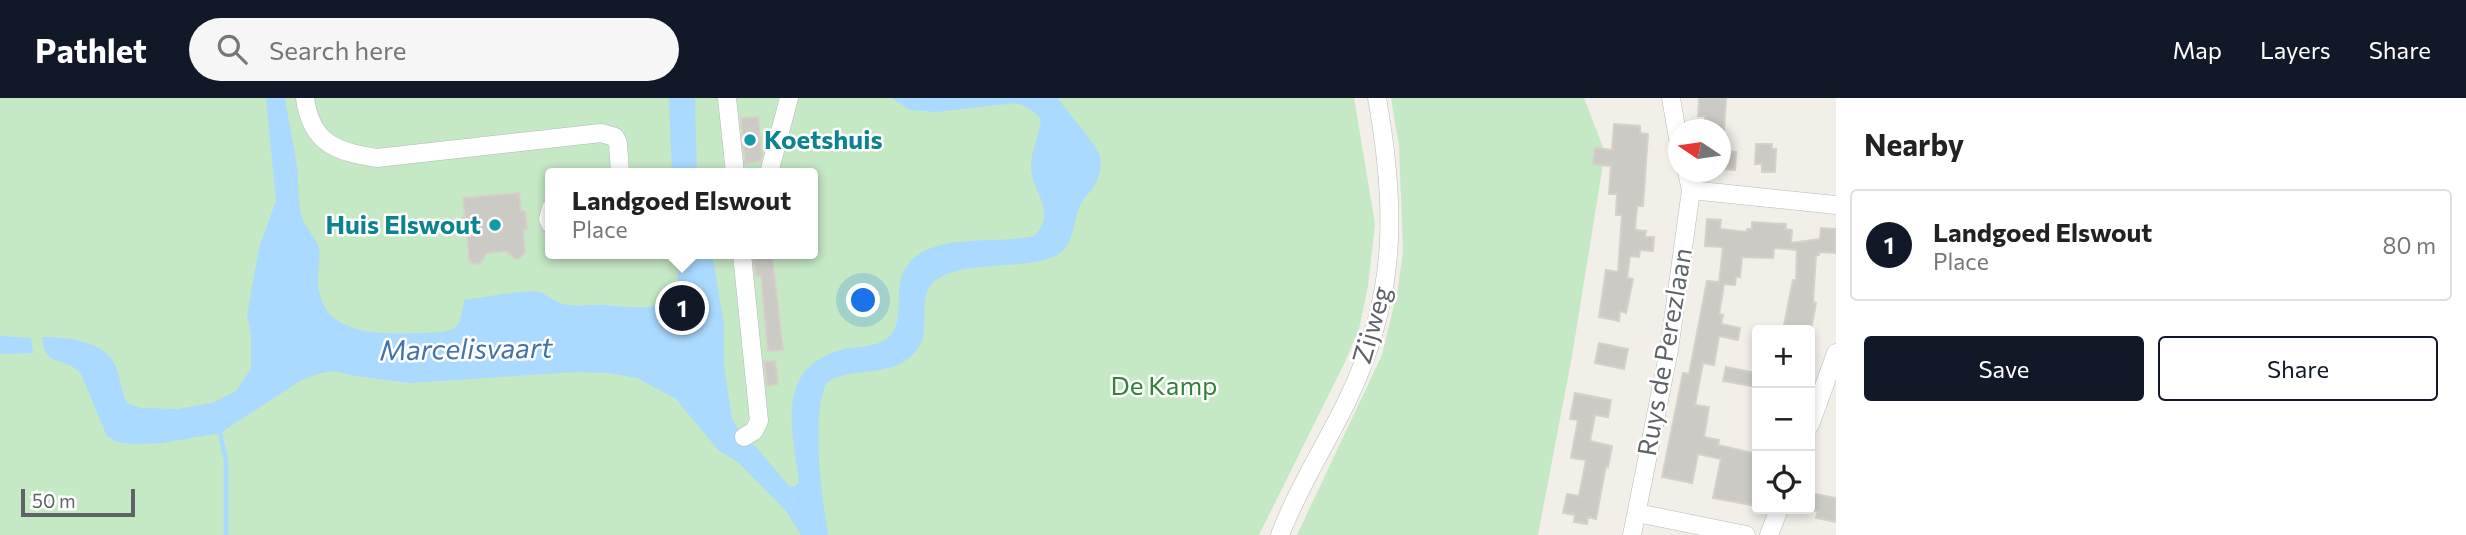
<!DOCTYPE html>
<meta charset="utf-8">
<style>
:root{--surface:#fff;--page:#f6f6f6;--text:#222;--muted:#767676;--line:#e0e0e0;--accent:#111827}
body{margin:0;font-family:Commissioner,sans-serif;background:var(--page);color:var(--text)}
.controls{position:absolute;right:21px;bottom:21px;display:grid;overflow:hidden;border-radius:7px;box-shadow:0 4px 10px #0003}
.controls button{width:63px;height:63px;display:grid;place-items:center;padding:0;border:0;border-bottom:2px solid var(--line);background:var(--surface);color:var(--text);font:35px sans-serif}
.compass{position:absolute;left:1668px;top:21px;width:63px;height:63px;border-radius:50%;background:var(--surface);box-shadow:0 4px 10px #0003;rotate:283deg}
.scale{position:absolute;left:21px;bottom:18px;width:114px;box-sizing:border-box;padding-left:7px;border:4px solid #5f6368;border-top:0;font-size:19px;line-height:24px;white-space:nowrap;color:#5f6368;-webkit-text-stroke:5px #fff;paint-order:stroke}
.you{position:absolute;left:864px;top:203px;width:24px;height:24px;margin:-18px;border:5px solid #fff;border-radius:50%;background:#1a73e8;box-shadow:0 0 0 10px #1a73e833}
.badge{display:grid;place-items:center;width:46px;height:46px;border-radius:50%;background:var(--accent);color:#fff;font-size:23px;font-weight:700}
.pin{position:absolute;translate:-50% -50%;border:4px solid #fff;box-shadow:0 2px 7px #0006}
.popup{position:absolute;left:545px;top:70px;width:273px;height:91px;box-sizing:border-box;display:grid;place-content:center;border-radius:7px;background:var(--surface);filter:drop-shadow(0 2px 5px #0005);font-size:23px;white-space:nowrap;color:var(--muted)}
.popup b{font-size:26px;color:var(--text)}
.popup::after{content:'';position:absolute;left:50%;top:100%;margin-left:-14px;border:14px solid transparent;border-top-color:var(--surface)}
.list{margin:0;padding:0;list-style:none}
h2{display:flex;justify-content:space-between;align-items:center;height:91px;margin:0;padding:0 28px;font-size:30px}
h2 small{font-size:23px;font-weight:400;color:var(--muted)}
.list li{display:grid;grid-template-columns:46px 1fr auto;gap:21px;align-items:center;box-sizing:border-box;height:112px;margin:0 14px 14px;padding:0 14px;border:2px solid var(--line);border-radius:7px}
.list b{display:block;font-size:26px;white-space:nowrap}
.list p{margin:0;font-size:23px;white-space:nowrap;color:var(--muted)}
.list em{font-size:23px;font-style:normal;color:var(--muted)}
.actions{display:flex;gap:14px;padding:21px 28px}
.actions a{flex:1;padding:16px 0;border:2px solid var(--accent);border-radius:7px;text-align:center;font-size:24px;color:var(--accent)}
.actions .main{background:var(--accent);color:#fff}
.icon{flex:none;width:38px;height:38px;fill:none;stroke:currentColor;stroke-width:2;stroke-linecap:round;stroke-linejoin:round}
.map{position:relative;flex:none;width:1836px;height:437px;overflow:hidden}
header{display:flex;align-items:center;gap:42px;box-sizing:border-box;height:98px;padding:0 35px;background:var(--accent);color:#fff}
header strong{font-size:33px}
nav{display:flex;gap:38px;margin-inline-start:auto;font-size:24px}
.search{width:490px;height:63px;background:var(--page);display:flex;align-items:center;gap:18px;box-sizing:border-box;padding:0 24px;border-radius:38px;color:var(--muted);font-size:26px}
main{display:flex}
aside{flex:1;background:var(--surface)}
.map>svg:first-child{display:block}
.green{fill:#c5e8c5;fill-rule:evenodd}
.water{fill:#aadaff}
.lines{fill:none;stroke-linecap:round;stroke-linejoin:round}
.stream{stroke:#aadaff;stroke-width:4.5}
.building{fill:#cccac5;stroke:#d6d1c6;stroke-width:2}
.minor-casing{stroke:#b5b8bc;stroke-width:19}
.minor{stroke:#fff;stroke-width:18}
.culture-dot{fill:#0f9aa8;stroke:#fff;stroke-width:2.5}
.labels{text-anchor:middle;stroke-width:5;stroke-linejoin:round;paint-order:stroke}
.culture-label{font-size:26px;font-weight:bold;fill:#0d838f;stroke:#fff;text-anchor:start}
.street-label{font-size:26px;fill:#5f6368;stroke:#fff}
.park-label{font-size:26px;fill:#348238;stroke:#fff}
.water-label{font-size:28px;font-style:italic;fill:#4174aa;stroke:#fff}
</style>
<header>
<strong>Pathlet</strong>
<div class="search"><svg class="icon" aria-label="search" viewBox="0 0 24 24"><circle cx="10" cy="10" r="6"/><path d="M15 15l6 6"/></svg>Search here</div>
<nav><a>Map</a><a>Layers</a><a>Share</a></nav>
</header>
<main>
<div class="map">
<svg width="1836" height="437" viewBox="0 0 1836 437">
<rect width="100%" height="100%" fill="#f1efe8"/>
<!-- green -->
<g class="green">
<path d="M0 0H1354L1375 126 1368 188 1359 231 1345 264 1259 437H0ZM551 75H813V156H551Z"/>
<path d="M1391 0H1584L1605 54 1572 258 1538 437H1297L1382 257 1398 190 1403 153 1399 48Z"/>
</g>
<!-- water -->
<g class="water">
<path d="M266 0H285C288 23 294 45 297 69 299 86 297 106 303 122 307 132 316 139 319 150 321 163 316 179 319 193 327 240 387 236 423 235 456 234 460 234 464 202 479 200 528 191 539 194 549 197 557 206 568 207 580 209 594 206 606 207 631 209 672 218 677 183 679 174 678 164 678 156H712L724 227V267L732 320 741 336 757 350 789 388 795 389 799 384C792 330 774 269 844 251 859 248 878 250 890 238 903 224 896 199 901 181 915 130 995 148 1034 138 1058 114 1032 95 1031 70 1030 55 1040 38 1041 21 1033 12 1027 9 1016 5L936 14 910 12 892 0H1058C1070 19 1089 36 1099 56 1102 63 1100 75 1097 82 1094 92 1084 98 1080 108 1074 121 1074 138 1066 149 1046 177 967 158 935 183 916 198 931 231 919 249 898 282 855 267 827 284 810 317 822 399 828 437H801L786 413 738 364 719 353 676 301 637 280 608 275 577 274 409 285 355 278 334 273 317 276 300 283 220 335 162 345 132 346 117 344 107 338 81 276C64 256 45 272 42 239 67 239 105 242 116 269 121 282 121 295 128 306L142 310 177 311 212 305 236 293 251 271V236L247 217 259 150 276 103Z"/>
<path d="M669 0H695L697 75H672Z"/>
<path d="M0 238 31 240 33 255 0 256Z"/>
</g>
<g class="lines">
<!-- stream -->
<path class="stream" d="M220 335 226 363V437"/>
</g>
<!-- building -->
<g class="building">
<path d="M1699 0H1726L1724 32H1705V18H1698Z"/>
<path d="M758 19 762 57 760 63 745 65 741 20Z"/>
<path d="M1614 26 1640 28V35L1648 36 1643 108H1637L1635 132 1646 133 1645 139H1654L1653 153 1640 152 1639 159 1630 158 1627 180 1633 181 1626 215 1620 213 1619 223 1599 219 1606 172 1618 174 1622 117H1616L1617 96H1609L1611 68 1593 66 1595 50 1612 52Z"/>
<path d="M1756 46H1772V51H1776L1775 74H1762V66H1755Z"/>
<path d="M1720 53 1736 54 1735 72 1720 71Z"/>
<path d="M519 95 521 113H525L527 131 523 132 525 154 520 160 515 161 506 153 487 155 480 165 474 166 469 161 467 137H464L462 120H465L463 100Z"/>
<path d="M1707 121 1721 122 1720 131 1747 134V131H1752V124L1786 126 1785 131 1792 132 1791 145 1820 141 1821 130 1836 131V155L1819 154V157H1816L1813 204 1816 205 1811 232H1783L1793 182H1796L1797 152 1774 150 1773 160 1742 159 1740 179H1736L1735 187 1724 186 1719 216 1723 217 1721 226 1740 230 1738 242 1719 238 1714 267 1703 265 1695 307 1709 309 1704 339 1719 342 1718 347 1757 356 1753 387H1757V408L1713 400 1721 361 1698 356 1692 385 1662 379 1683 275 1689 276 1707 183 1719 184 1723 149 1705 148Z"/>
<path d="M753 156H772L783 252 768 253 761 177 756 178Z"/>
<path d="M1599 245 1628 251 1624 271 1595 265Z"/>
<path d="M775 263 778 286 767 288 764 264Z"/>
<path d="M1726 269 1757 275V289L1723 283Z"/>
<path d="M1575 295 1611 302 1608 319 1595 317 1590 343 1612 348 1608 369 1606 368 1596 421 1588 419 1587 426 1574 424 1575 417 1563 415 1567 396 1579 398 1586 362 1571 360 1578 322 1570 321Z"/>
<path d="M1810 395 1836 400V424L1816 420 1818 413 1810 412Z"/>
</g>
<g class="lines">
<defs>
<g id="minor">
<path d="M305 0C311 45 336 54 377 60L601 35 615 39 618 45 620 75"/>
<path d="M727 0 735 75"/>
<path d="M1671 0 1678 40"/>
<path d="M769 75 789 0"/>
<path d="M1691 92 1836 107"/>
<path d="M551 110 548 121 551 127"/>
<path d="M742 156 759 323 754 333 744 339"/>
<path d="M1810 327 1836 255"/>
<path d="M1637 415 1746 437"/>
<path d="M1280 437C1298 390 1325 348 1347 303 1397 200 1397 111 1377 0"/>
<path d="M1632 437 1669 252 1691 92 1687 74"/>
<path d="M1769 437 1779 411"/>
</g>
</defs>
<!-- minor casing -->
<use href="#minor" class="minor-casing"/>
<!-- minor -->
<use href="#minor" class="minor"/>
</g>
<!-- markers -->
<g class="culture-dot">
<circle cx="750" cy="42" r="7"/>
<circle cx="495" cy="127" r="7"/>
</g>
<g class="labels">
<!-- culture labels -->
<g class="culture-label">
<text x="764" y="51">Koetshuis</text>
<text x="481" y="136" text-anchor="end">Huis Elswout</text>
</g>
<!-- street labels -->
<g class="street-label">
<text transform="translate(1372 227) rotate(-74)" y="9">Zijweg</text>
<text transform="translate(1665 254) rotate(-80)" y="9">Ruys de Perezlaan</text>
</g>
<!-- park labels -->
<g class="park-label">
<text x="1164" y="297">De Kamp</text>
</g>
<!-- water labels -->
<g class="water-label">
<text transform="translate(466 251) rotate(-1)" y="10">Marcelisvaart</text>
</g>
</g>
</svg>
<div class="controls">
<button>+</button>
<button>−</button>
<button><svg class="icon" aria-label="locate" viewBox="0 0 24 24"><circle cx="12" cy="12" r="6"/><path d="M12 2v4M12 18v4M2 12h4M18 12h4"/></svg></button>
</div>
<svg class="compass" viewBox="-18 -18 36 36"><path d="M0-13l5 13h-10z" fill="#e53935"/><path d="M0 13l5-13h-10z" fill="#767676"/></svg>
<div class="scale">50 m</div>
<div class="you"></div>
<div class="pin badge" style="left:682px;top:210px">1</div>
<div class="popup"><b>Landgoed Elswout</b>Place</div>
</div>
<aside>
<h2>Nearby<small></small></h2>
<ul class="list">
<li><span class="badge">1</span><div><b>Landgoed Elswout</b><p>Place</p></div><em>80 m</em></li>
</ul>
<div class="actions"><a class="main">Save</a><a>Share</a></div>
</aside>
</main>
